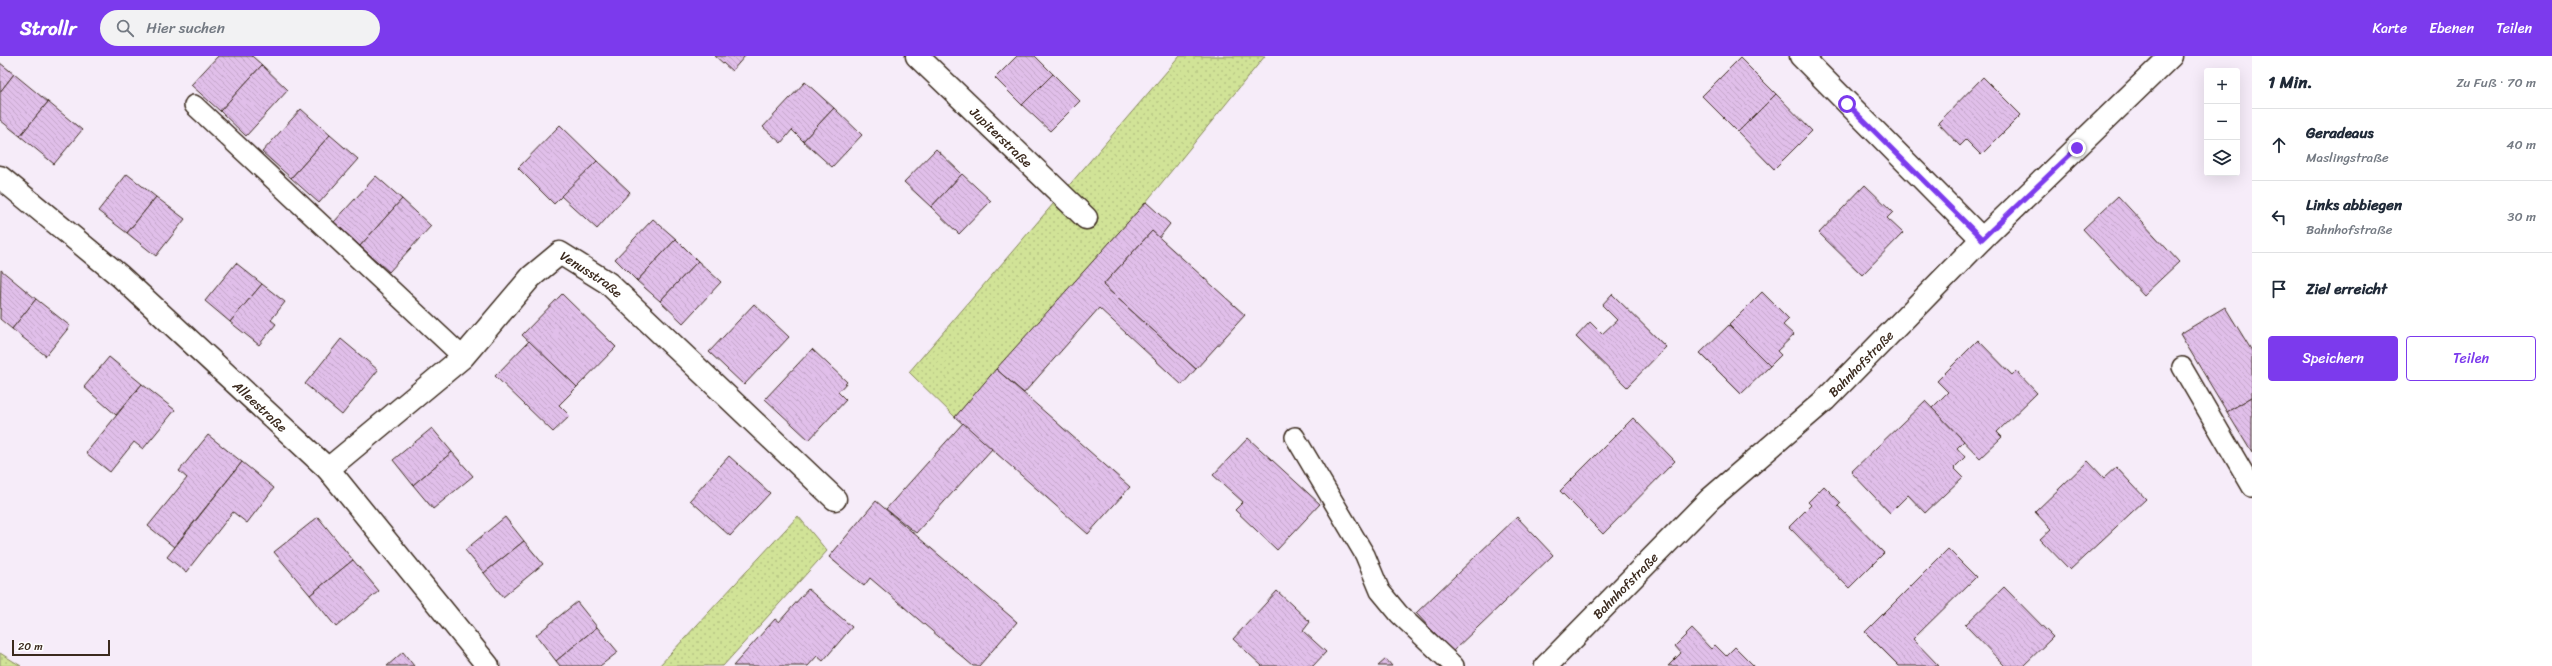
<!DOCTYPE html>
<html lang="de">
<meta charset="utf-8">
<style>
:root{--surface:#fff;--page:#f2f2f3;--text:#1f2937;--muted:#747a83;--line:#e0e1e3;--accent:#7c3aed}
body{margin:0;font-family:Sriracha,sans-serif;background:var(--page);color:var(--text)}
.controls{position:absolute;right:12px;top:12px;display:grid;overflow:hidden;border-radius:4px;box-shadow:0 4px 16px #0002}
.controls button{width:36px;height:36px;display:grid;place-items:center;padding:0;border:0;border-bottom:1px solid var(--line);background:var(--surface);color:var(--text);font:20px sans-serif}
.scale{position:absolute;left:12px;bottom:10px;width:98px;box-sizing:border-box;padding-left:4px;border:2px solid #3b2a1e;border-top:0;font-size:11px;line-height:14px;white-space:nowrap;color:#3b2a1e;-webkit-text-stroke:3px #fff;paint-order:stroke}
.stop{position:absolute;width:12px;height:12px;margin:-9px;border:3px solid #7c3aed;border-radius:50%;background:#fff}
.stop.end{background:#7c3aed;border-color:#fff;box-shadow:0 1px 4px #0008}
.list{margin:0;padding:0;list-style:none}
h2{display:flex;justify-content:space-between;align-items:center;height:52px;margin:0;padding:0 16px;font-size:17px}
h2 small{font-size:13px;font-weight:400;color:var(--muted)}
.list li{display:grid;grid-template-columns:26px 1fr auto;gap:12px;align-items:center;box-sizing:border-box;height:72px;padding:0 16px;border-top:1px solid var(--line)}
.list b{display:block;font-size:15px;white-space:nowrap}
.list p{margin:0;font-size:13px;white-space:nowrap;color:var(--muted)}
.list em{font-size:13px;font-style:normal;color:var(--muted)}
.actions{display:flex;gap:8px;padding:12px 16px}
.actions a{flex:1;padding:9px 0;border:1px solid var(--accent);border-radius:4px;text-align:center;font-size:14px;color:var(--accent)}
.actions .main{background:var(--accent);color:#fff}
.icon{flex:none;width:22px;height:22px;fill:none;stroke:currentColor;stroke-width:2;stroke-linecap:round;stroke-linejoin:round}
.map{position:relative;flex:none;width:2252px;height:610px;overflow:hidden}
header{display:flex;align-items:center;gap:24px;box-sizing:border-box;height:56px;padding:0 20px;background:var(--accent);color:#fff}
header strong{font-size:19px}
nav{display:flex;gap:22px;margin-inline-start:auto;font-size:14px}
.search{width:280px;height:36px;background:var(--page);display:flex;align-items:center;gap:10px;box-sizing:border-box;padding:0 14px;border-radius:22px;color:var(--muted);font-size:15px}
main{display:flex}
aside{flex:1;background:var(--surface)}
.map>svg:first-child{display:block}
.grass{fill:url(#grass-dots);stroke:#86865a}
.building{fill:url(#building-back-hatch);stroke:#3b2a1e}
.lines{fill:none;stroke-linecap:round;stroke-linejoin:round}
.lane-casing{stroke:#3b2a1e;stroke-width:22}
.street-casing{stroke:#3b2a1e;stroke-width:25}
.secondary-casing{stroke:#3b2a1e;stroke-width:25}
.lane{stroke:#fff;stroke-width:19}
.street{stroke:#fff;stroke-width:22}
.secondary{stroke:#fff;stroke-width:22}
.route{stroke:#7c3aed;stroke-width:5}
.labels{text-anchor:middle;stroke-width:3;stroke-linejoin:round;paint-order:stroke}
.street-label{font-size:13px;fill:#3b2a1e;stroke:#fff}
</style>
<header>
<strong>Strollr</strong>
<div class="search"><svg class="icon" aria-label="search" viewBox="0 0 24 24"><circle cx="10" cy="10" r="6"/><path d="M15 15l6 6"/></svg>Hier suchen</div>
<nav><a>Karte</a><a>Ebenen</a><a>Teilen</a></nav>
</header>
<main>
<div class="map">
<svg width="2252" height="610" viewBox="0 0 2252 610">
<defs>
<pattern id="grass-dots" width="8" height="8" patternUnits="userSpaceOnUse"><rect width="8" height="8" fill="#d1e397"/><path d="M2 2h.1M6 6h.1" fill="none" stroke="#b4c382" stroke-width="1.8" stroke-linecap="round"/></pattern>
<pattern id="building-back-hatch" width="6" height="6" patternUnits="userSpaceOnUse"><rect width="6" height="6" fill="#e1bfea"/><path d="M-1 5l2 2M0 0l6 6M5-1l2 2" fill="none" stroke="#c2a4c8"/></pattern>
</defs>
<rect width="100%" height="100%" fill="#f6ecf9"/>
<filter id="ink" filterUnits="userSpaceOnUse"><feTurbulence type="fractalNoise" baseFrequency=".025" numOctaves="2"/><feDisplacementMap in="SourceGraphic" scale="8" xChannelSelector="R" yChannelSelector="G"/><feConvolveMatrix kernelMatrix="1 2 1 2 8 2 1 2 1" color-interpolation-filters="sRGB"/></filter>
<g filter="url(#ink)">
<!-- grass -->
<g class="grass">
<path d="M1180 0H1265L1146 146 955 361 909 316Z"/>
<path d="M798 460 827 495 723 610H659Z"/>
<path d="M0 597 21 610H0Z"/>
</g>
<!-- building -->
<g class="building">
<path d="M218 0H252L262 9 220 55 191 29Z"/>
<path d="M715 0H745L732 15Z"/>
<path d="M1017 0H1035L1053 18 1022 49 995 22Z"/>
<path d="M1740 2 1776 38 1738 76 1702 40Z"/>
<path d="M0 7 14 18 0 36Z"/>
<path d="M262 9 288 34 246 80 220 55Z"/>
<path d="M14 18 48 46 20 80 0 64V36Z"/>
<path d="M1053 18 1080 45 1050 75 1022 49Z"/>
<path d="M1983 21 2021 59 1981 99 1966 84 1960 90 1938 67Z"/>
<path d="M805 26 834 52 803 85 792 74 781 87 763 71Z"/>
<path d="M1776 38 1812 75 1774 113 1738 76Z"/>
<path d="M48 46 82 74 54 108 20 80Z"/>
<path d="M834 52 862 79 832 111 803 85Z"/>
<path d="M301 53 330 79 291 122 262 96Z"/>
<path d="M560 69 597 105 554 148 518 112Z"/>
<path d="M330 79 358 103 319 147 291 122Z"/>
<path d="M936 93 962 118 931 151 904 126Z"/>
<path d="M597 105 630 136 597 173 561 140Z"/>
<path d="M127 118 156 141 127 177 98 155Z"/>
<path d="M962 118 991 145 959 178 931 151Z"/>
<path d="M376 120 402 143 360 190 334 166Z"/>
<path d="M1865 129 1893 156 1887 162 1903 177 1862 219 1819 177Z"/>
<path d="M2118 140 2179 206 2144 239 2083 173Z"/>
<path d="M156 141 185 163 156 200 127 177Z"/>
<path d="M402 143 431 170 389 216 360 190Z"/>
<path d="M1146 146 1170 168 1159 182 1152 175 1103 229 1196 313 1182 329 1099 252 1024 337 996 313Z"/>
<path d="M653 163 676 183 637 225 615 203Z"/>
<path d="M1152 175 1245 259 1196 313 1103 229Z"/>
<path d="M676 183 698 205 660 245 637 225Z"/>
<path d="M698 205 721 226 683 267 660 245Z"/>
<path d="M236 207 262 228 230 266 205 245Z"/>
<path d="M1 214 36 243 12 273 0 263Z"/>
<path d="M262 228 285 246 271 264 276 268 259 289 230 266Z"/>
<path d="M1762 236 1789 263 1783 269 1794 279 1777 295 1781 299 1770 310 1729 269Z"/>
<path d="M562 238 616 291 577 331 522 279Z"/>
<path d="M1612 238 1666 291 1627 331 1576 281 1590 266 1602 278 1617 264 1602 249Z"/>
<path d="M36 243 70 270 46 300 12 273Z"/>
<path d="M754 248 789 281 744 329 709 296Z"/>
<path d="M2225 251 2252 295V341L2227 356 2180 278Z"/>
<path d="M1729 269 1770 310 1741 338 1700 297Z"/>
<path d="M341 283 378 314 342 359 305 328Z"/>
<path d="M1978 284 2012 319 2016 315 2037 337 1997 376 2002 381 1980 402 1932 352 1948 336 1937 325Z"/>
<path d="M529 285 577 331 559 349 570 360 553 376 495 320Z"/>
<path d="M812 293 847 326 838 336 846 344 809 384 765 343Z"/>
<path d="M109 301 142 328 116 359 84 331Z"/>
<path d="M996 313 1130 431 1088 478 955 361Z"/>
<path d="M142 328 175 354 143 393 134 386 110 416 86 397Z"/>
<path d="M2252 341V397L2227 356Z"/>
<path d="M1925 345 1964 385 1957 392 1965 401 1954 412 1963 421 1925 457 1908 439 1890 457 1851 416Z"/>
<path d="M1633 362 1675 405 1603 478 1560 435Z"/>
<path d="M963 367 992 393 916 477 886 453Z"/>
<path d="M432 372 452 396 413 429 393 404Z"/>
<path d="M208 379 242 406 174 491 148 470 187 422 179 415Z"/>
<path d="M1248 382 1320 448 1277 494 1235 454 1243 446 1213 419Z"/>
<path d="M452 396 473 420 433 453 413 429Z"/>
<path d="M729 400 770 437 730 480 690 444Z"/>
<path d="M2088 405 2104 422 2116 411 2146 443 2070 514 2040 483 2051 473 2035 456Z"/>
<path d="M242 406 274 432 247 467 233 456 186 516 167 501Z"/>
<path d="M1824 430 1841 447 1838 450 1884 497 1849 532 1789 471 1811 449 1808 446Z"/>
<path d="M876 445 1017 566 979 610H973L870 522 864 530 829 501Z"/>
<path d="M318 461 353 504 310 539 274 496Z"/>
<path d="M505 461 524 485 484 517 465 494Z"/>
<path d="M1517 461 1553 499 1452 596 1416 557Z"/>
<path d="M524 485 543 508 503 541 484 517Z"/>
<path d="M1948 493 1976 521 1913 583 1939 610H1899L1865 576Z"/>
<path d="M353 504 379 535 336 571 310 539Z"/>
<path d="M2004 531 2053 581 2023 610H2005L1965 569Z"/>
<path d="M808 533 852 571 823 605 817 600 808 610H733L775 563 779 566Z"/>
<path d="M1277 535 1310 566 1303 575 1326 596 1313 610H1262L1233 583Z"/>
<path d="M577 546 597 571 556 605 536 579Z"/>
<path d="M597 571 618 596 600 610H560L556 605Z"/>
<path d="M1692 573 1711 593 1715 589 1726 600 1735 591 1754 610H1668L1681 597 1675 590Z"/>
<path d="M403 596 414 610H387Z"/>
<path d="M1386 603 1392 610H1378Z"/>
</g>
<g class="lines">
<defs>
<g id="lane">
<path d="M194 49 463 301"/>
<path d="M2182 311 2252 431"/>
<path d="M1295 381 1365 499 1380 535 1399 558 1454 610"/>
</g>
<g id="street">
<path id="s1" d="M917 0 1086 162"/>
<path d="M1801 0 1982 183"/>
<path id="s2" d="M0 121 120 220 328 413 488 610"/>
<path id="s3" d="M328 413 463 301 531 221 560 197 608 227 835 443"/>
</g>
<g id="secondary">
<path id="s4" d="M1546 610 1710 443 1825 344 1982 183 2171 0"/>
</g>
</defs>
<!-- lane casing -->
<use href="#lane" class="lane-casing"/>
<!-- street casing -->
<use href="#street" class="street-casing"/>
<!-- secondary casing -->
<use href="#secondary" class="secondary-casing"/>
<!-- lane -->
<use href="#lane" class="lane"/>
<!-- street -->
<use href="#street" class="street"/>
<!-- secondary -->
<use href="#secondary" class="secondary"/>
</g>
</g>
<g class="lines" filter="url(#ink)">
<!-- route -->
<path class="route" d="M1847 48 1982 183 2077 92"/>
</g>
<g class="labels">
<!-- street labels -->
<g class="street-label">
<text dy="5" stroke="none"><textPath href="#s1" startOffset="117">Jupiterstraße</textPath></text>
<text dy="5" stroke="none"><textPath href="#s3" startOffset="356">Venusstraße</textPath></text>
<text dy="5" stroke="none"><textPath href="#s4" startOffset="437">Bahnhofstraße</textPath></text>
<text dy="5" stroke="none"><textPath href="#s2" startOffset="347">Alleestraße</textPath></text>
<text dy="5" stroke="none"><textPath href="#s4" startOffset="113">Bahnhofstraße</textPath></text>
</g>
</g>
</svg>
<div class="controls">
<button>+</button>
<button>−</button>
<button><svg class="icon" aria-label="layers" viewBox="0 0 24 24"><path d="M12 4l9 5-9 5-9-5zM3 14l9 5 9-5"/></svg></button>
</div>
<div class="scale">20 m</div>
<div class="stop" style="left:1847px;top:48px"></div>
<div class="stop end" style="left:2077px;top:92px"></div>
</div>
<aside>
<h2>1 Min.<small>Zu Fuß · 70 m</small></h2>
<ul class="list">
<li><svg class="icon" aria-label="ahead" viewBox="0 0 24 24"><path d="M12 20V5M6 11l6-6 6 6"/></svg><div><b>Geradeaus</b><p>Maslingstraße</p></div><em>40 m</em></li>
<li><svg class="icon" aria-label="left" viewBox="0 0 24 24"><path d="M17 20v-9H6M10 6l-5 5 5 5"/></svg><div><b>Links abbiegen</b><p>Bahnhofstraße</p></div><em>30 m</em></li>
<li><svg class="icon" aria-label="arrive" viewBox="0 0 24 24"><path d="M6 21V4h12l-3 4 3 4H6"/></svg><div><b>Ziel erreicht</b></div></li>
</ul>
<div class="actions"><a class="main">Speichern</a><a>Teilen</a></div>
</aside>
</main>
